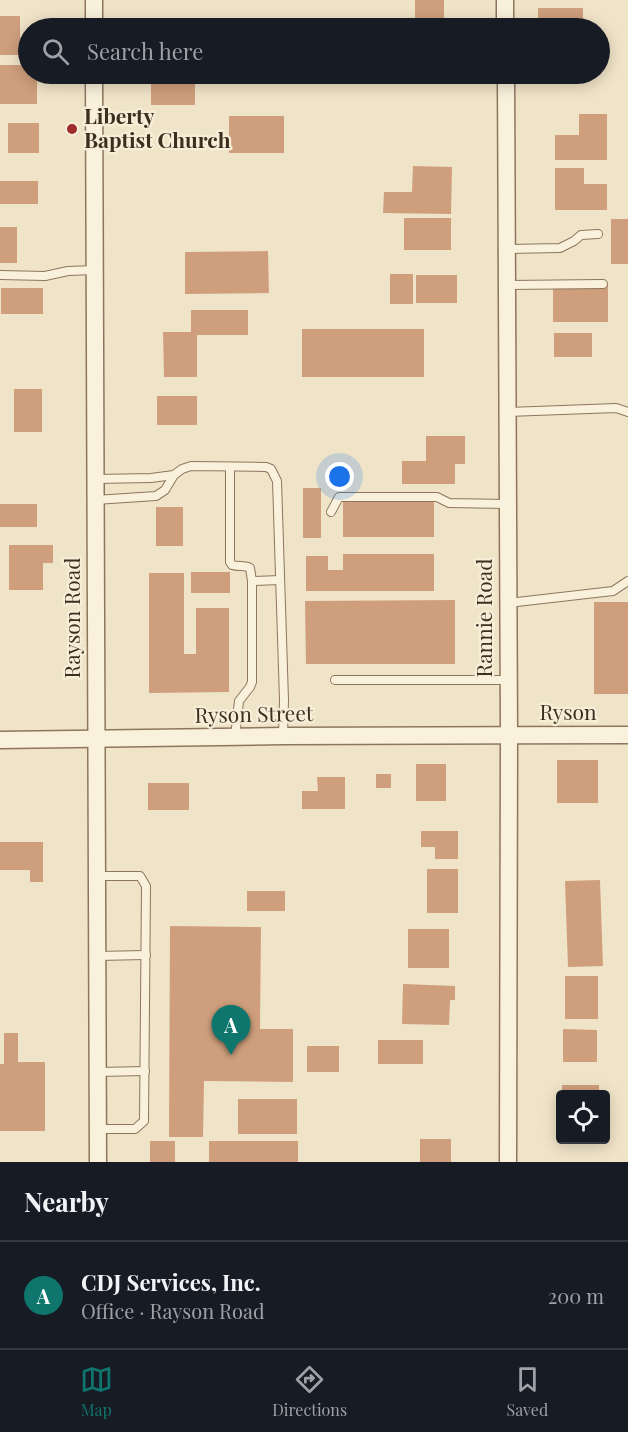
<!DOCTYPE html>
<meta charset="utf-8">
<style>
:root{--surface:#171b24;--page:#20242c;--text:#f1f3f6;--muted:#9ea1a6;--line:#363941;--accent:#0f766e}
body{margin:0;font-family:"Playfair Display",serif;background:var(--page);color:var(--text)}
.controls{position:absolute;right:18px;bottom:18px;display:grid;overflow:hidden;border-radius:6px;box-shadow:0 3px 15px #0003}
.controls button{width:54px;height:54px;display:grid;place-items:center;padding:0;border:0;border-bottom:2px solid var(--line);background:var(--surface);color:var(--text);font:30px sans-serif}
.you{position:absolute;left:340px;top:477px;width:21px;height:21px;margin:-15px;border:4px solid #fff;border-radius:50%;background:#1a73e8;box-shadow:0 0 0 9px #1a73e833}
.badge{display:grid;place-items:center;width:39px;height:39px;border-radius:50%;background:var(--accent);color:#fff;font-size:20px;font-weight:700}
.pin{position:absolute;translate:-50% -50px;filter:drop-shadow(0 2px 3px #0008)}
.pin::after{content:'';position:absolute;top:32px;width:21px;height:18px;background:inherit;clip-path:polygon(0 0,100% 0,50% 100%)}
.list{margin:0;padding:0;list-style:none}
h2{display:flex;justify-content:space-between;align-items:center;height:78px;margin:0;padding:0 24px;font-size:26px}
h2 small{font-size:20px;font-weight:400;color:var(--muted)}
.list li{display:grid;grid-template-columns:39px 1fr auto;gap:18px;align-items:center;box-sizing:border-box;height:108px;padding:0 24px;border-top:2px solid var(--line)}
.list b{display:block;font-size:22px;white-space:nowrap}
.list p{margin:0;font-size:20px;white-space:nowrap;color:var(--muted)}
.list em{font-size:20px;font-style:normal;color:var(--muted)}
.icon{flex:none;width:33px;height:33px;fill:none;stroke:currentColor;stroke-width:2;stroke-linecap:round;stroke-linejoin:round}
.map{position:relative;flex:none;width:628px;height:1162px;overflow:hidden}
.search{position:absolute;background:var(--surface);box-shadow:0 3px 15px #0003;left:18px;right:18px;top:18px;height:66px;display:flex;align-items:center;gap:15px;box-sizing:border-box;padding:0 21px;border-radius:33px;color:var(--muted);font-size:22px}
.sheet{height:186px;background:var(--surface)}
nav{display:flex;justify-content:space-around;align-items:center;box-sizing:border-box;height:84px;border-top:2px solid var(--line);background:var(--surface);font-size:16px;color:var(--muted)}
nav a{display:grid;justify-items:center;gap:3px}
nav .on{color:var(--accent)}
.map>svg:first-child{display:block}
.building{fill:#cf9f7d}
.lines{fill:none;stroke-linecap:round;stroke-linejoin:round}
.service-casing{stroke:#8d765c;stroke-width:10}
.minor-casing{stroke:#8d765c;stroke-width:19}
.service{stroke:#faf1dc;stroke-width:8}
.minor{stroke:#faf1dc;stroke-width:16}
.poi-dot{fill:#9e2a2b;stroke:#f7eed8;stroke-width:2}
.labels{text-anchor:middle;stroke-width:4.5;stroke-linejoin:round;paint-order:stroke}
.poi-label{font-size:21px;font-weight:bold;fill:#3d2e20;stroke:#f7eed8;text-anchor:start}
.street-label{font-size:21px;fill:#3d2e20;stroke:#f7eed8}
</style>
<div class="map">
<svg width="628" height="1162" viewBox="0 0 628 1162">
<rect width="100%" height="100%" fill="#f0e4c8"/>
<!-- building -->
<g class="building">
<rect x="415" y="0" width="29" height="28"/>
<path d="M538 8H583V28H553V23H538Z"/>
<rect x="0" y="16" width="20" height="39"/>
<path d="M0 65H28V74H37V104H0Z"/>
<rect x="151" y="74" width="44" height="31"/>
<path d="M579 114H607V160H555V135H579Z"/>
<rect x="229" y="116" width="55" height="37"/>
<rect x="8" y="123" width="31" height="30"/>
<path d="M413 166 452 167 451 214 383 213 384 192H412Z"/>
<path d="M555 168H584V184H607V210H555Z"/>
<rect x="0" y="181" width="38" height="23"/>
<rect x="404" y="218" width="47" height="32"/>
<rect x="611" y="219" width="17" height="45"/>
<rect x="0" y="227" width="17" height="36"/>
<path d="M268 251 269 293 185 294V252Z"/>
<rect x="390" y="274" width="23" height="30"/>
<rect x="416" y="275" width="41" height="28"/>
<rect x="553" y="285" width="55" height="37"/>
<rect x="1" y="288" width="42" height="26"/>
<path d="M191 310H248V335H197V377H164L163 332H191Z"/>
<rect x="302" y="329" width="122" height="48"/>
<rect x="554" y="333" width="38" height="24"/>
<rect x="14" y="389" width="28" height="43"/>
<rect x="157" y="396" width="40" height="29"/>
<path d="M426 436H465V464H455V484H402V461H426Z"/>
<rect x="303" y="488" width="18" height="50"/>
<rect x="343" y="501" width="91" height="36"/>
<rect x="0" y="504" width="37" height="23"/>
<rect x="156" y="507" width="27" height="39"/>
<path d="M9 545H53V563H43V590H9Z"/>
<path d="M343 554H434V591H306V556H328V570H343Z"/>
<rect x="191" y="572" width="39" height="21"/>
<path d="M149 573H184V654H196V608H229V692L149 693Z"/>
<path d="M455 600V664H306L305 601Z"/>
<rect x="594" y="602" width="34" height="92"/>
<rect x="557" y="760" width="41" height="43"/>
<rect x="416" y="764" width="30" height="37"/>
<rect x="376" y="774" width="15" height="14"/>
<path d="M317 777H345V809H302V791H318Z"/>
<rect x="148" y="783" width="41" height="27"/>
<path d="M421 831H458V859H435V847H421Z"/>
<path d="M0 842H43V882H30V870H0Z"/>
<rect x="427" y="869" width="31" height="44"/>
<path d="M600 880 603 966 568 967 565 881Z"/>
<rect x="247" y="891" width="38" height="20"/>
<path d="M170 926 261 927 260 1029H293V1082L204 1081 203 1137H169Z"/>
<rect x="408" y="929" width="41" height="39"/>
<rect x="565" y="976" width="33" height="43"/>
<path d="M403 984 455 986V1000H450L449 1025 402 1024Z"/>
<path d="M563 1029 597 1030V1062H563Z"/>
<path d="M4 1033H18V1062H45V1131H0V1064H4Z"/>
<rect x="378" y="1040" width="45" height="24"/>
<rect x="307" y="1046" width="32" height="26"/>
<rect x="562" y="1085" width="37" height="9"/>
<rect x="238" y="1099" width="59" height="35"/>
<rect x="420" y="1139" width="31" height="23"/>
<rect x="150" y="1141" width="25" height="21"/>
<rect x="209" y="1141" width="89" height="21"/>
</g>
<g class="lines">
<defs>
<g id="service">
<path d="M506 249 560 248 574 241 581 235 598 234"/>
<path d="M0 275 45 276 68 271 95 270"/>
<path d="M506 285 603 284"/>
<path d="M507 412 616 408 628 412"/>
<path d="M230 467V562L232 565C238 567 245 565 250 568L252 581V682L250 687 239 701 235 737"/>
<path d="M95 479 151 478 174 475 182 469 191 466 266 467 271 469 277 481 284 700 283 736"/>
<path d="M95 500 156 496 165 490 174 475"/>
<path d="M331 512 339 497H437L449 503 507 504"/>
<path d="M252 581 280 580"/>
<path d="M508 603 613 591 628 581"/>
<path d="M335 680H508"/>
<path d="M97 876H140L146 886 144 1121 135 1129H98"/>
<path d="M97 956 146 955"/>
<path d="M98 1072 145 1071"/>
</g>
<g id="minor">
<path d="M94 0V28"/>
<path d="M505 0V28"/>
<path d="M94 74 98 1162"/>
<path d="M506 74 509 735 508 1162"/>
<path d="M0 740 283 736 628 735"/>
</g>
</defs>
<!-- service casing -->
<use href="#service" class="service-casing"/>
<!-- minor casing -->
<use href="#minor" class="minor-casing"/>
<!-- service -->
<use href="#service" class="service"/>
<!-- minor -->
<use href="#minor" class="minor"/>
</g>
<!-- markers -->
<circle class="poi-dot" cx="72" cy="129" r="6"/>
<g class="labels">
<!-- poi labels -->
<g class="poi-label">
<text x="84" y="124">Liberty<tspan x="84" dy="24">Baptist Church</tspan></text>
</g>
<!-- street labels -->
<g class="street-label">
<text transform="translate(73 618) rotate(-90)" y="7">Rayson Road</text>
<text transform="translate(485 618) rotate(-90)" y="7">Rannie Road</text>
<text x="568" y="720">Ryson</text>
<text transform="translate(254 715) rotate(-1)" y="7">Ryson Street</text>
</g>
</g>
</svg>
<div class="controls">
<button><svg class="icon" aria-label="locate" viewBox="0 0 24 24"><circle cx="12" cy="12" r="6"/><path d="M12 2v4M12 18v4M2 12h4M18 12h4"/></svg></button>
</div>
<div class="you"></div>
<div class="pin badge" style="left:231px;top:1055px">A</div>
<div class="search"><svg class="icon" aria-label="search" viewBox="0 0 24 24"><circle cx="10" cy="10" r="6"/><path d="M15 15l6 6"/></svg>Search here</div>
</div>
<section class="sheet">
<h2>Nearby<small></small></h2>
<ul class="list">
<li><span class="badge">A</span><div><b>CDJ Services, Inc.</b><p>Office · Rayson Road</p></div><em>200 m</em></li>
</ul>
</section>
<nav>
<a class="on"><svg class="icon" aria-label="map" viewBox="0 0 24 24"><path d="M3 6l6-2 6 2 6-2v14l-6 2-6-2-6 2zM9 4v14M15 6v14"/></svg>Map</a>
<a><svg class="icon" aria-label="directions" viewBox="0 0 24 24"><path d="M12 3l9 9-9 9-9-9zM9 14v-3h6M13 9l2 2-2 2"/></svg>Directions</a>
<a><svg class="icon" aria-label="saved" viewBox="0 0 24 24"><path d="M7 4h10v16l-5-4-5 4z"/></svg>Saved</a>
</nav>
